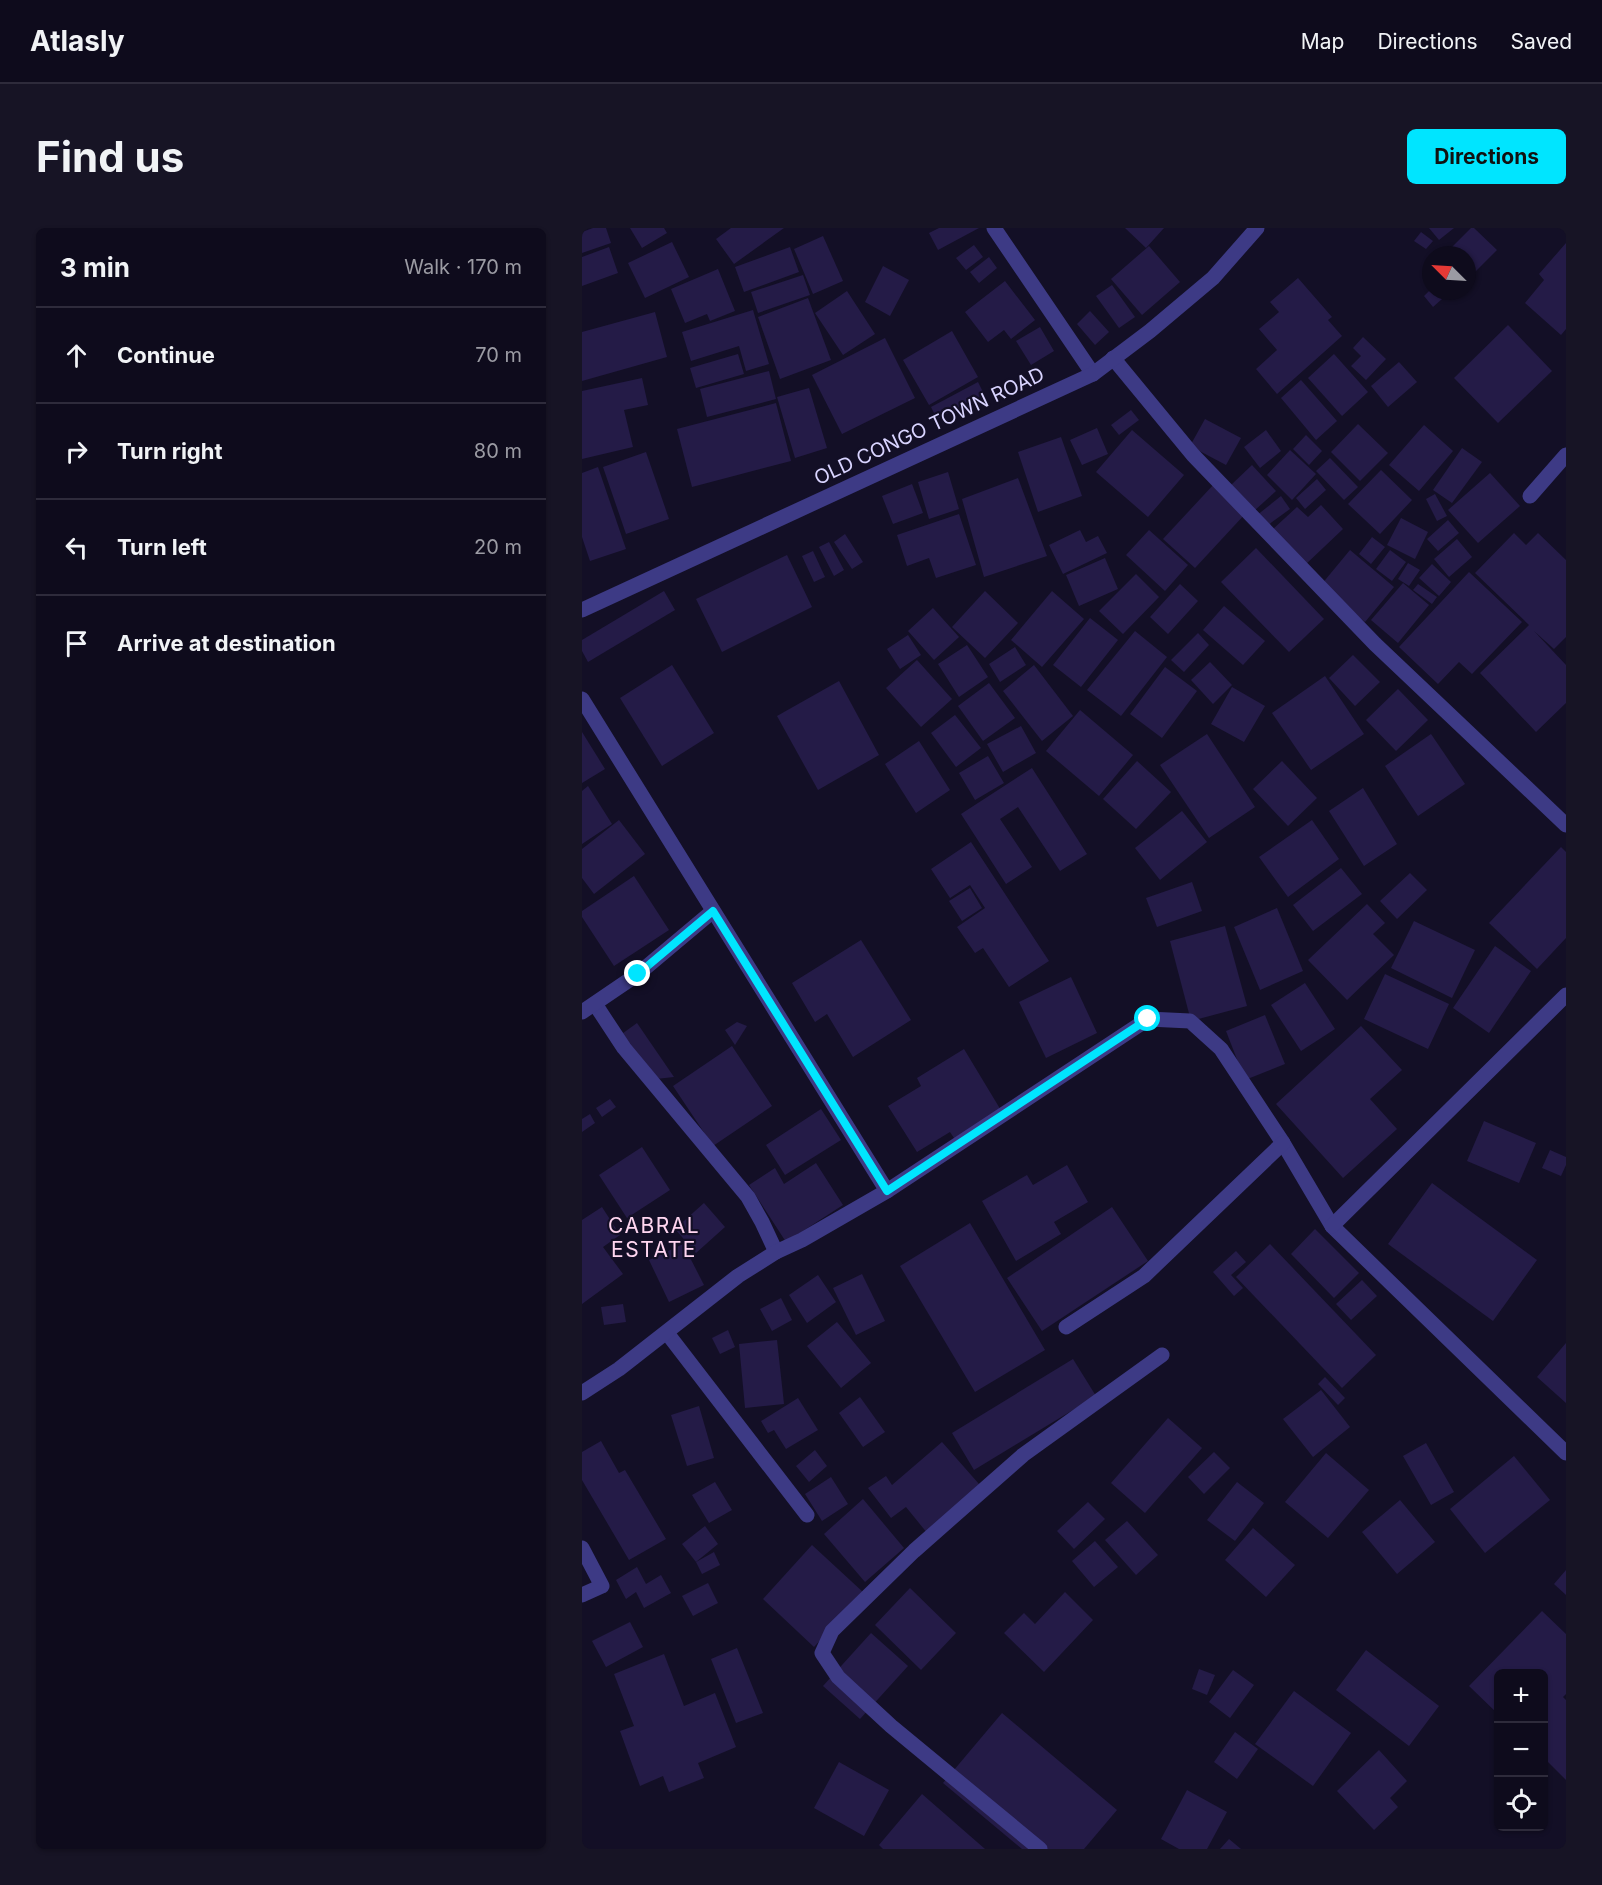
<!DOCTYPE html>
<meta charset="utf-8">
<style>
:root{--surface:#0e0b1c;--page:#171425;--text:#f1f3f6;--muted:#9b9ba3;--line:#2e2b3b;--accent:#00e5ff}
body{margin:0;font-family:Inter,sans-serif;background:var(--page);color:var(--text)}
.controls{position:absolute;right:18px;bottom:18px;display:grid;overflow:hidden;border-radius:9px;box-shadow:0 2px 4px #0004}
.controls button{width:54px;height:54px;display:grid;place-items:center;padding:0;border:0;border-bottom:2px solid var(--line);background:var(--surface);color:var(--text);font:30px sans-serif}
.compass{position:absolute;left:840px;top:18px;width:54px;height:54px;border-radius:50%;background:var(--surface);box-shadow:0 2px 4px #0004;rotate:294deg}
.stop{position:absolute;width:18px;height:18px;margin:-14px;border:4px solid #00e5ff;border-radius:50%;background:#fff}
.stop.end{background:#00e5ff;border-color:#fff;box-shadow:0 2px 6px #0008}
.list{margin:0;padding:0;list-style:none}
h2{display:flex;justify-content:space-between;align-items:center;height:78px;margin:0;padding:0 24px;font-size:26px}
h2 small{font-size:20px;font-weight:400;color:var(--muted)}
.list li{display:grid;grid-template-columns:39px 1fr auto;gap:18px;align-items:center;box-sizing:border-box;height:96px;padding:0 24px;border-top:2px solid var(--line)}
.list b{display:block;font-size:22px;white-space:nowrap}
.list em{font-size:20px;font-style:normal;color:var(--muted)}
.icon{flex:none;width:33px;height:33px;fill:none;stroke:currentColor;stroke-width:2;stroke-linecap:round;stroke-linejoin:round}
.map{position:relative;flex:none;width:984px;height:1621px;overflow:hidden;border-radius:9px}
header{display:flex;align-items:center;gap:36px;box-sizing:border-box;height:84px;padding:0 30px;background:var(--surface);border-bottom:2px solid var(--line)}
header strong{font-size:28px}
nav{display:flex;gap:33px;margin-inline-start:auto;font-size:21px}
.intro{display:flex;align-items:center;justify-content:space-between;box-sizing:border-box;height:144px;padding:0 36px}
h1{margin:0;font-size:42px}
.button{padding:15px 27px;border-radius:9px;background:var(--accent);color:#111;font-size:21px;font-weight:700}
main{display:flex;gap:36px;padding:0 36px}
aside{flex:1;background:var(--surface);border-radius:9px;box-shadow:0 2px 4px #0004}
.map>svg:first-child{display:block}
.building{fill:#241b47}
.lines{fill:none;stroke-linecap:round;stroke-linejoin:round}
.minor{stroke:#3d3a85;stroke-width:15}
.route{stroke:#00e5ff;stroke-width:8}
.labels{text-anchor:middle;stroke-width:4.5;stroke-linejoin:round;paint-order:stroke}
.street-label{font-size:20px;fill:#d9d4ff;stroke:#130f26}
.neighbourhood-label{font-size:21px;letter-spacing:1.5px;fill:#ffd6f0;stroke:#130f26}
</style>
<header>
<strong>Atlasly</strong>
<nav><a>Map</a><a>Directions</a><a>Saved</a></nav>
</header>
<div class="intro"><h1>Find us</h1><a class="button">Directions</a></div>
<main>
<aside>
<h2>3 min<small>Walk · 170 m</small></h2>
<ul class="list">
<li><svg class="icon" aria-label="ahead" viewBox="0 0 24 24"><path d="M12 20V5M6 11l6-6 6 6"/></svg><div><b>Continue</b></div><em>70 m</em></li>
<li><svg class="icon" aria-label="right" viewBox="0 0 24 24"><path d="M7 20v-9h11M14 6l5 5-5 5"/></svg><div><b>Turn right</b></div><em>80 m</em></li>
<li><svg class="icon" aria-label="left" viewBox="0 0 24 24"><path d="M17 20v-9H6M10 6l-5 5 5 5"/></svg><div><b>Turn left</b></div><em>20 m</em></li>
<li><svg class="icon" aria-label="arrive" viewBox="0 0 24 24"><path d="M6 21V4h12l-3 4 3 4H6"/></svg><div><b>Arrive at destination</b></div></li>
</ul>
</aside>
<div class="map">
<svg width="984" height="1621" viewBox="0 0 984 1621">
<rect width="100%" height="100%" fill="#130f26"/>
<!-- building -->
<g class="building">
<path d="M11 0H24L29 15 0 25V4Z"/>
<path d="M48 0H82L85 5 60 20Z"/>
<path d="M149 0H202L152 36 134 11Z"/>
<path d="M357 0H397L356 22 347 5Z"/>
<path d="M543 0H582L564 20Z"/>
<path d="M847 0H872L857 12Z"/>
<path d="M889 0H892L915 22 890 47 885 42V27H870L866 23Z"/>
<path d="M839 4 851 13 844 21 832 13Z"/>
<path d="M241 8 261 53 231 66 212 21Z"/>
<path d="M90 14 107 49 63 70 46 35Z"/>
<path d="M984 15V101L979 107 943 75 962 52 957 46Z"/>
<path d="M392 17 401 29 384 42 374 30Z"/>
<path d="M567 18 598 54 560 87 529 51Z"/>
<path d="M27 19 36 45 0 58V29Z"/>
<path d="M208 19 217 44 162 64 153 39Z"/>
<path d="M407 29 415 40 397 55 388 44Z"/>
<path d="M301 38 327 52 308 88 283 74Z"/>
<path d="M136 41 153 83 128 93 125 86 103 95 89 61Z"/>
<path d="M221 47 228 67 176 85 169 64Z"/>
<path d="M716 50 750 89 746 92 760 108 695 166 674 141 695 122 677 101 697 84 688 74Z"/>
<path d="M423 53 453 92 429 111 422 102 406 114 383 84Z"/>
<path d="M530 57 553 89 537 100 514 68Z"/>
<path d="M849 61V63H869L851 79 842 68Z"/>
<path d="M265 63 293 106 261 127 233 85Z"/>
<path d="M226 70 249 132 198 151 176 89Z"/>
<path d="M171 82 187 136 164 143 157 118 109 133 100 104Z"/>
<path d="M508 83 527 104 513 117 495 96Z"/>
<path d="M73 84 85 129 0 153V104Z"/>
<path d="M926 97 970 143 916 195 872 150Z"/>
<path d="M458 99 472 123 449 137 434 113Z"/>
<path d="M370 103 396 149 347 177 321 132Z"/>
<path d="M781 109 804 131 784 152 769 138 779 128 771 120Z"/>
<path d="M303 110 333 170 260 206 230 147Z"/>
<path d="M156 126 162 146 114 160 108 140Z"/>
<path d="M752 126 786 164 760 188 726 150Z"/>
<path d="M817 134 835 154 806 179 789 158Z"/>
<path d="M187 143 194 171 125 189 118 161Z"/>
<path d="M60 150 66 177 42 182 51 219 0 231V163Z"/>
<path d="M719 152 755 193 734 212 699 170Z"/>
<path d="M396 154 402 166 355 191 349 179Z"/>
<path d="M227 160 245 220 213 230 195 169Z"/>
<path d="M194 175 209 233 110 259 95 201Z"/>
<path d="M549 182 557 192 537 207 529 197Z"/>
<path d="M623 191 659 210 644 237 608 218Z"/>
<path d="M776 196 806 225 778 253 749 224Z"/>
<path d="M842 197 871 223 837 263 807 237Z"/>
<path d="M515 200 526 226 500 237 488 212Z"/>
<path d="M550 202 602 247 566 289 514 244Z"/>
<path d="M684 202 699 223 678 240 662 219Z"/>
<path d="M724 207 740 223 727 237 711 221Z"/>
<path d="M479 209 500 268 456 284 436 224Z"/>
<path d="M880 220 900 234 870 275 851 262Z"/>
<path d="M708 222 734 246 710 272 685 247Z"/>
<path d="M64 224 87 291 44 306 21 239Z"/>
<path d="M748 230 776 259 762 272 734 243Z"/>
<path d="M670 237 694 263 672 283 649 257Z"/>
<path d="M16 239 44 321 8 333 0 309V245Z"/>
<path d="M799 242 830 272 798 306 766 276Z"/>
<path d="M366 244 377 281 347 291 336 254Z"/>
<path d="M908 245 938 278 896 315 866 282Z"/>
<path d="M436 250 465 328 402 349 380 271Z"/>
<path d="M735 251 744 262 723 281 714 270Z"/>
<path d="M633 255 664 285 613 340 581 311Z"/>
<path d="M330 256 341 285 311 296 300 268Z"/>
<path d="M853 266 865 288 855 293 844 271Z"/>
<path d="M699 268 708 281 682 300 674 288Z"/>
<path d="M739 277 761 301 723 337 690 302 715 279 726 289Z"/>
<path d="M377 286 394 337 354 350 347 330 325 338 315 307Z"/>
<path d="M819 290 846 304 833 331 805 317Z"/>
<path d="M866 292 877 305 856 323 845 311Z"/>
<path d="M498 302 504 314 516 308 525 325 481 346 467 317Z"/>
<path d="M567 302 606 337 583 363 544 327Z"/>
<path d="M932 305 944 317 956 305 984 332V409L972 421 952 403 984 437V475L954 504 898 445 947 397 893 345Z"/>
<path d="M263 306 281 334 270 341 252 314Z"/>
<path d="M790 309 803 319 789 336 777 326Z"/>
<path d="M875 311 890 329 867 349 852 331Z"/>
<path d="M247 314 262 342 252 348 237 319Z"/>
<path d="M674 320 742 391 707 424 639 354Z"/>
<path d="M768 322 812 359 783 394 739 357Z"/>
<path d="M808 322 824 334 810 353 794 341Z"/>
<path d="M231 323 243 349 232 354 220 328Z"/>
<path d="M205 327 230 379 140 424 114 371Z"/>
<path d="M523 330 536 361 497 378 484 347Z"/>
<path d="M826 335 838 342 827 358 816 351Z"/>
<path d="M850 336 869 354 857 368 837 350Z"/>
<path d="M887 344 940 394 890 446 877 434 856 456 817 419Z"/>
<path d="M554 346 577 369 541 406 517 383Z"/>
<path d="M821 355 847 377 816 415 789 392Z"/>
<path d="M598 356 616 373 586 406 568 389Z"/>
<path d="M836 356 855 369 850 376 831 362Z"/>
<path d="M82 363 93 382 6 434 0 423V412Z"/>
<path d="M403 363 436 395 403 430 370 399Z"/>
<path d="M470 363 502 391 460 439 429 412Z"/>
<path d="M642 378 683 413 661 437 621 402Z"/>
<path d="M351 380 377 409 352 432 326 403Z"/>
<path d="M508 390 536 412 499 459 471 437Z"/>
<path d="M553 403 585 429 539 488 505 462Z"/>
<path d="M616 405 627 417 602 444 589 432Z"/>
<path d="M326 407 339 427 318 441 305 421Z"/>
<path d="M385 417 406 449 377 469 356 436Z"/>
<path d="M433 419 444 437 418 454 407 436Z"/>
<path d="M771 427 798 454 773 478 747 450Z"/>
<path d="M335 432 370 471 339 499 304 460Z"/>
<path d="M628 434 650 457 631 476 609 452Z"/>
<path d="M90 437 132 505 80 538 38 470Z"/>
<path d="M452 437 491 488 460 513 421 463Z"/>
<path d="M583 439 615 463 580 510 548 486Z"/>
<path d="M743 448 782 506 729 542 690 485Z"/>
<path d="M257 453 297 527 236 562 195 488Z"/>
<path d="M407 455 433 490 401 513 376 478Z"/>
<path d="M650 459 683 478 662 514 629 496Z"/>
<path d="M816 461 846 492 814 523 784 492Z"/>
<path d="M498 482 551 527 517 568 464 523Z"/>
<path d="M373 487 399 520 374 539 349 505Z"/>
<path d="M439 498 454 525 421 544 405 516Z"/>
<path d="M0 504 23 541 0 555Z"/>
<path d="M625 506 673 579 627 610 578 537Z"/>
<path d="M849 506 883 556 836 588 803 538Z"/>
<path d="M337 513 368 562 334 585 303 536Z"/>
<path d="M406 528 422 555 393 572 377 545Z"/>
<path d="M555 533 589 564 554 601 521 571Z"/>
<path d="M700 533 735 570 706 598 671 561Z"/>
<path d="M450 540 505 626 478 643 436 579 418 591 450 639 424 656 379 586Z"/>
<path d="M6 558 30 596 0 616V563Z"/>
<path d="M781 560 815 616 782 638 747 583Z"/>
<path d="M600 583 625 614 578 652 553 620Z"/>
<path d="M37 592 63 626 12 666 0 650V621Z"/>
<path d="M730 592 757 631 706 669 677 629Z"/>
<path d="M389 614 467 733 427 759 401 720 393 725 375 699 403 680 388 657 368 670 349 641Z"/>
<path d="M979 619 984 624V710L955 741 907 695Z"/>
<path d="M759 640 780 666 731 703 711 677Z"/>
<path d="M828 645 845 662 815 691 798 673Z"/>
<path d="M52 648 87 702 32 738 0 689V683Z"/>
<path d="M610 654 620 683 575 699 564 670Z"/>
<path d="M388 660 400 680 380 693 367 673Z"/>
<path d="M785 676 803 695 791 706 812 727 765 772 726 732Z"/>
<path d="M695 680 721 743 678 762 652 699Z"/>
<path d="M832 693 893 722 870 770 809 740Z"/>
<path d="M643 698 665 778 609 793 588 713Z"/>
<path d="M279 712 329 792 271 829 245 786 233 794 210 755Z"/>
<path d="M913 718 949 743 907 805 871 780Z"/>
<path d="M803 746 867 776 846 821 782 791Z"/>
<path d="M489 749 515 805 464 830 437 774Z"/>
<path d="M723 755 753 801 719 823 689 777Z"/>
<path d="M683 787 703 836 663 852 644 803Z"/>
<path d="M155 794 165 798 153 817 143 802Z"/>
<path d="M55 795 92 849 74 851 37 808Z"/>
<path d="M779 798 820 842 788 871 815 901 761 950 694 876Z"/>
<path d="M150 818 190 878 131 918 91 858Z"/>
<path d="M382 821 420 884 374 913 368 904 335 924 306 878 339 858 335 850Z"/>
<path d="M28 871 34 879 20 889 14 880Z"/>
<path d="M239 881 259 912 203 947 184 917Z"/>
<path d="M8 886 13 895 0 904V891Z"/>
<path d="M902 893 954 915 937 955 885 933Z"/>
<path d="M60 919 88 962 45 990 17 947Z"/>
<path d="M968 922 984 929V937L979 948 960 940Z"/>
<path d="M234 935 261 977 204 1014 167 957 193 940 202 956Z"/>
<path d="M485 937 506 974 472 994 479 1006 434 1033 400 973 445 947 451 957Z"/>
<path d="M850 955 955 1032 911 1093 806 1016Z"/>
<path d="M122 975 143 999 114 1025 93 1001Z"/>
<path d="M20 979 38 1007 21 1019 41 1046 0 1076V992Z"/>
<path d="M530 979 566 1033 460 1103 425 1050Z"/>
<path d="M388 995 463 1122 393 1164 318 1038Z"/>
<path d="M733 1001 777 1045 752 1070 709 1026Z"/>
<path d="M101 1016 122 1057 87 1074 67 1032Z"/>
<path d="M688 1016 794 1127 760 1160 654 1049Z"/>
<path d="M654 1023 664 1034 649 1047 661 1060 652 1068 631 1044Z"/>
<path d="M280 1046 303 1093 274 1107 251 1060Z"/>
<path d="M236 1047 254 1074 225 1095 207 1067Z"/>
<path d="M780 1052 795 1068 769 1092 754 1076Z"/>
<path d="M199 1070 210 1092 190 1103 178 1081Z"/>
<path d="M41 1076 44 1094 22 1097 19 1079Z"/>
<path d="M255 1094 289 1135 259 1160 225 1118Z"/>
<path d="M146 1102 153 1119 138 1126 130 1110Z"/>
<path d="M195 1112 202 1176 163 1180 157 1116Z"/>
<path d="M984 1115V1175L955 1149Z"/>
<path d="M491 1131 514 1168 392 1242 370 1205Z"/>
<path d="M743 1149 763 1170 756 1177 736 1156Z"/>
<path d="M739 1162 768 1199 731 1229 701 1191Z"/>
<path d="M278 1169 303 1204 281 1219 257 1185Z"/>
<path d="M216 1170 236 1202 204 1221 192 1202 186 1205 179 1193Z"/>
<path d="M117 1178 132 1230 105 1238 89 1187Z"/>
<path d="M586 1190 620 1220 563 1285 529 1255Z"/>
<path d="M19 1213 37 1245 43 1242 84 1311 47 1332 0 1252V1224Z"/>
<path d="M360 1214 397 1256 350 1311 324 1279 309 1290 286 1260 304 1248 310 1257Z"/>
<path d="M844 1215 872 1264 849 1277 821 1228Z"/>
<path d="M233 1222 245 1238 227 1254 214 1238Z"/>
<path d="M632 1224 648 1240 622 1266 606 1249Z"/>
<path d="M744 1225 787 1262 746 1310 703 1274Z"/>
<path d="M932 1228 968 1272 903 1325 868 1281Z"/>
<path d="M249 1249 266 1276 240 1293 223 1266Z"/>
<path d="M133 1254 150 1282 127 1295 110 1267Z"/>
<path d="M655 1254 682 1275 653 1313 625 1292Z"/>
<path d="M281 1271 322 1320 283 1354 242 1306Z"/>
<path d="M818 1272 853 1314 815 1346 780 1304Z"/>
<path d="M506 1274 523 1291 492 1321 475 1303Z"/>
<path d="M545 1293 576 1327 554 1347 523 1312Z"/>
<path d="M123 1298 136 1316 114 1334 100 1316Z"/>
<path d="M671 1300 713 1337 684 1369 643 1332Z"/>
<path d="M513 1313 536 1339 512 1359 490 1333Z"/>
<path d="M230 1317 282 1365 232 1419 181 1371Z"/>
<path d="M132 1324 138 1337 120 1346 114 1334Z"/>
<path d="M55 1339 64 1356 79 1347 89 1365 62 1380 54 1364 44 1371 34 1352Z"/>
<path d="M984 1342V1367L972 1356Z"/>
<path d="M126 1355 136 1375 111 1388 100 1368Z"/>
<path d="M328 1360 374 1405 339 1442 293 1397Z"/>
<path d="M483 1364 511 1392 462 1444 422 1405 442 1385 453 1396Z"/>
<path d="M960 1383 984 1406V1466L981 1469 984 1472V1552L962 1530V1446H916V1486L887 1458Z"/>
<path d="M48 1394 61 1419 24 1439 10 1413Z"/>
<path d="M289 1405 326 1438 278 1491 241 1458Z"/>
<path d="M155 1420 181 1485 154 1495 129 1431Z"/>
<path d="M784 1422 857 1478 827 1518 754 1462Z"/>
<path d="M82 1426 102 1478 133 1465 154 1519 116 1535 122 1550 87 1564 81 1548 58 1558 38 1503 52 1498 32 1446Z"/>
<path d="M617 1441 633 1447 625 1467 610 1461Z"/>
<path d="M651 1442 672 1457 648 1490 627 1474Z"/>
<path d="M712 1463 769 1505 731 1558 673 1516Z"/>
<path d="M420 1485 535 1582 502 1621H440L361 1555Z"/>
<path d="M653 1504 676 1521 655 1551 632 1534Z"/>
<path d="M797 1522 825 1553 808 1570 816 1579 792 1602 755 1563Z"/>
<path d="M257 1534 307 1562 282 1608 232 1580Z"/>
<path d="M605 1562 645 1584 625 1621H597L579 1611Z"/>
<path d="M340 1566 403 1621H301L297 1617Z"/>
<path d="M647 1611 659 1621H638Z"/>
</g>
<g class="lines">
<!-- minor -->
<g class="minor">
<path d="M412 0 511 146"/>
<path d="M531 130 611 227 793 416 984 597"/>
<path d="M948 268 984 227"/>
<path d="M0 382 511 146 568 103 631 50 675 0"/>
<path d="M0 471 305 963 566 791 608 793 639 821 701 915 750 998 984 1225"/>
<path d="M13 776 42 820 166 969 180 994 194 1024"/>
<path d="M0 784 56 746 131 683"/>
<path d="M750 998 984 767"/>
<path d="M484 1099 562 1048 701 915"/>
<path d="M85 1105 225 1287"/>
<path d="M0 1165 37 1141 156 1048 194 1024 220 1012 305 963"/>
<path d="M0 1320 20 1358 0 1367"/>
<path d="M458 1621 309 1498 256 1449 240 1425 250 1403 332 1323 441 1227 580 1127"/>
</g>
</g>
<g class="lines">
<!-- route -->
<path class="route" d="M56 746 131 683 305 963 566 791"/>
</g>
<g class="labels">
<!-- street labels -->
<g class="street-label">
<text transform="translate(347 198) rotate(-25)" y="7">OLD CONGO TOWN ROAD</text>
</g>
<!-- neighbourhood labels -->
<g class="neighbourhood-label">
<text x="72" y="1005">CABRAL<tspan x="72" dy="24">ESTATE</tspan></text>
</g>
</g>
</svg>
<div class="controls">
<button>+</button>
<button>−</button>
<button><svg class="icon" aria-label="locate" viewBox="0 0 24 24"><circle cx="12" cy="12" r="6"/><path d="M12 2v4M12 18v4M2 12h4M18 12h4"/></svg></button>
</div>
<svg class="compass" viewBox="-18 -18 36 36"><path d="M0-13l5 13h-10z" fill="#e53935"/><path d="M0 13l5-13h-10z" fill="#9b9ba3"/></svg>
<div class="stop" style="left:566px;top:791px"></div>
<div class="stop end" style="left:56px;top:746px"></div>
</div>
</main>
